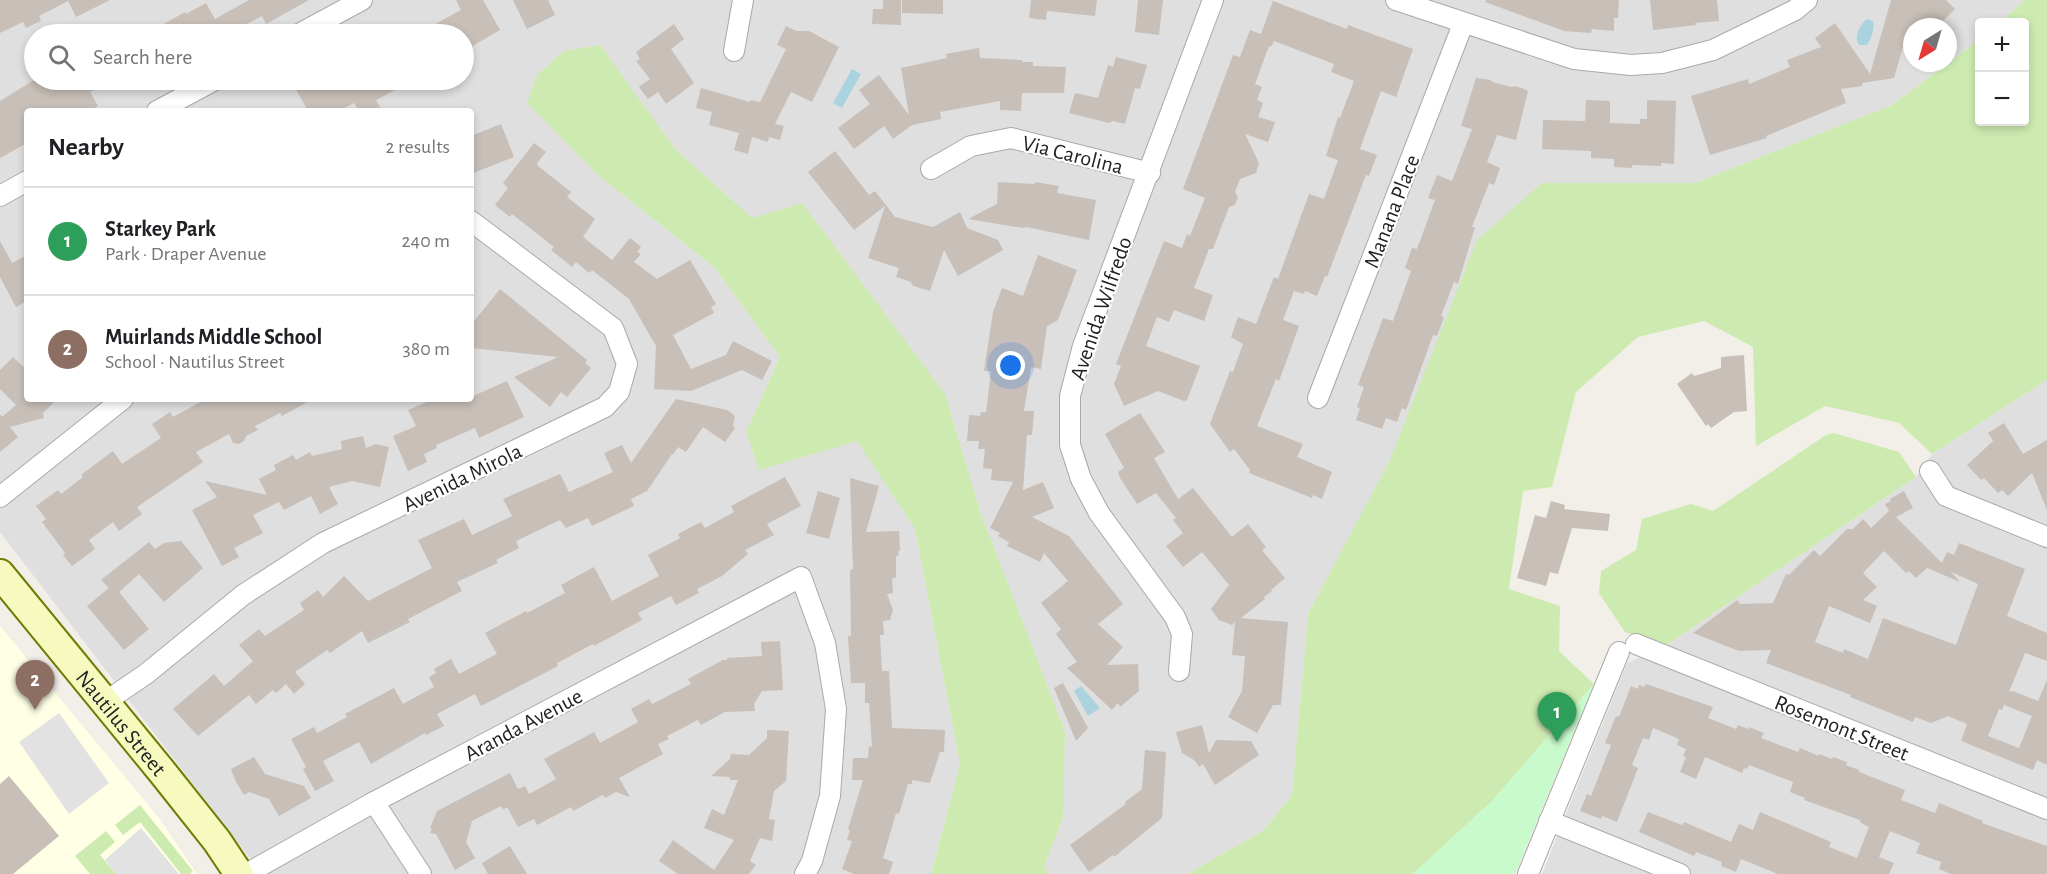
<!DOCTYPE html>
<meta charset="utf-8">
<style>
:root{--surface:#fff;--page:#f6f6f6;--text:#202124;--muted:#757577;--line:#e0e0e0;--accent:#d40000}
body{margin:0;font-family:"Alegreya Sans",sans-serif;background:var(--page);color:var(--text)}
.controls{position:absolute;right:18px;top:18px;display:grid;overflow:hidden;border-radius:6px;box-shadow:0 3px 9px #0003}
.controls button{width:54px;height:54px;display:grid;place-items:center;padding:0;border:0;border-bottom:2px solid var(--line);background:var(--surface);color:var(--text);font:30px sans-serif}
.compass{position:absolute;left:1903px;top:18px;width:54px;height:54px;border-radius:50%;background:var(--surface);box-shadow:0 3px 9px #0003;rotate:217deg}
.you{position:absolute;left:1011px;top:366px;width:21px;height:21px;margin:-15px;border:4px solid #fff;border-radius:50%;background:#1a73e8;box-shadow:0 0 0 9px #1a73e833}
.badge{display:grid;place-items:center;width:39px;height:39px;border-radius:50%;background:var(--accent);color:#fff;font-size:20px;font-weight:700}
.pin{position:absolute;translate:-50% -50px;filter:drop-shadow(0 2px 3px #0008)}
.pin::after{content:'';position:absolute;top:32px;width:21px;height:18px;background:inherit;clip-path:polygon(0 0,100% 0,50% 100%)}
.list{margin:0;padding:0;list-style:none}
h2{display:flex;justify-content:space-between;align-items:center;height:78px;margin:0;padding:0 24px;font-size:26px}
h2 small{font-size:20px;font-weight:400;color:var(--muted)}
.list li{display:grid;grid-template-columns:39px 1fr auto;gap:18px;align-items:center;box-sizing:border-box;height:108px;padding:0 24px;border-top:2px solid var(--line)}
.list b{display:block;font-size:22px;white-space:nowrap}
.list p{margin:0;font-size:20px;white-space:nowrap;color:var(--muted)}
.list em{font-size:20px;font-style:normal;color:var(--muted)}
.icon{flex:none;width:33px;height:33px;fill:none;stroke:currentColor;stroke-width:2;stroke-linecap:round;stroke-linejoin:round}
.map{position:relative;flex:none;width:2047px;height:874px;overflow:hidden}
.search{position:absolute;background:var(--surface);box-shadow:0 3px 9px #0003;left:24px;top:24px;width:450px;height:66px;display:flex;align-items:center;gap:15px;box-sizing:border-box;padding:0 21px;border-radius:33px;color:var(--muted);font-size:22px}
.panel{position:absolute;background:var(--surface);box-shadow:0 3px 9px #0003;left:24px;top:108px;width:450px;height:294px;border-radius:6px}
.map>svg:first-child{display:block}
.residential{fill:#e0dfdf;fill-rule:evenodd}
.education{fill:#ffffe5}
.grass{fill:#cdebb0}
.park{fill:#c8facc}
.parking{fill:#e2e2e2}
.water{fill:#aad3df}
.building{fill:#c7bfb8;fill-rule:evenodd}
.lines{fill:none;stroke-linecap:round;stroke-linejoin:round}
.street-casing{stroke:#a9a9a9;stroke-width:22}
.secondary-casing{stroke:#707d05;stroke-width:32}
.street{stroke:#fff;stroke-width:20}
.secondary{stroke:#f7fabf;stroke-width:28}
.labels{text-anchor:middle;stroke-width:4.5;stroke-linejoin:round;paint-order:stroke}
.street-label{font-size:22px;fill:#222;stroke:#fff}
</style>
<div class="map">
<svg width="2047" height="874" viewBox="0 0 2047 874">
<rect width="100%" height="100%" fill="#f2efe9"/>
<!-- residential -->
<g class="residential">
<path d="M0 0H2025L2000 22H1980L1979 40 1892 105 1695 183H1542L1308 614 1292 795 1263 831 1187 874H1048L1043 866 1063 818 981 514 945 394 676 150 599 45V176L714 267 780 357 746 432 759 470 857 440 915 529 960 764 931 874H262L0 532ZM1912 27H1948V63H1912ZM34 34H464V80H34ZM27 111H471V399H27Z"/>
<path d="M2047 380V874H1542L1627 663 1665 646 1916 477 1932 454Z"/>
</g>
<!-- education -->
<path class="education" d="M0 626 159 818 197 874H0Z"/>
<!-- grass -->
<g class="grass">
<path d="M2025 0H2047V380L1932 454 1899 423 1825 406 1756 446 1753 347 1704 321 1638 337 1576 392 1552 487 1523 491 1509 589 1560 606 1559 651 1594 684 1492 801 1413 874H1187L1263 831 1292 795 1308 614 1389 462 1477 240 1542 183H1695L1892 105 1979 40 1980 122H2024V22H2000Z"/>
<path d="M600 45 676 150 752 218 802 203 945 394 981 514 1065 732 1063 818 1044 866 1048 874H931L960 764 915 529 857 441 759 470 746 432 780 357 714 267 599 176 527 103 537 75 564 51Z"/>
<path d="M1834 433 1899 452 1916 477 1665 646 1625 632 1599 593 1601 571 1636 550 1642 519 1691 504 1713 511 1826 435Z"/>
<path d="M140 805 193 871 190 874H181L140 822 123 835 115 825Z"/>
<path d="M106 831 115 842 100 855 116 874H90L75 856Z"/>
</g>
<!-- park -->
<path class="park" d="M1594 684 1515 874H1413L1492 801Z"/>
<!-- parking -->
<g class="parking">
<path d="M59 713 109 783 69 814 19 742Z"/>
<path d="M141 828 179 874H116L105 860Z"/>
</g>
<!-- water -->
<g class="water">
<path d="M1867 19 1873 21C1875 27 1871 40 1867 45H1859C1853 36 1860 25 1867 19Z"/>
<path d="M852 69 861 74 842 108 833 103Z"/>
<path d="M1081 686 1100 708 1088 716 1074 691Z"/>
</g>
<!-- building -->
<g class="building">
<path d="M0 0H110L76 17 68 1 39 16 41 21 26 28 23 22 0 33Z"/>
<path d="M249 0H309L266 24 262 16 228 34H146L185 12 186 14 206 3 215 19Z"/>
<path d="M456 0H483L500 30 464 51V34H417L461 10Z"/>
<path d="M513 0H548L555 15 527 29Z"/>
<path d="M883 0H901V25L872 24 873 9H883Z"/>
<path d="M902 0H943V14L902 13Z"/>
<path d="M1031 0H1097L1095 16 1047 11 1046 20 1029 18Z"/>
<path d="M1138 0H1163L1159 35 1135 32Z"/>
<path d="M1486 0H1619L1618 18H1614V31L1592 29 1591 33 1564 31 1485 2Z"/>
<path d="M1650 0H1717L1719 21 1695 23 1696 25 1653 30Z"/>
<path d="M1891 0H1946L1955 9 1937 27 1909 26 1894 78 1862 83V86L1841 89 1846 103 1766 136 1767 138 1710 155 1691 96 1748 79 1749 84 1790 67 1787 60 1821 47 1815 38 1835 23 1870 74Z"/>
<path d="M1273 1 1347 29 1348 25 1413 49 1396 97 1381 91 1360 149 1377 155 1369 176 1366 175 1327 277 1325 276 1317 296 1305 291 1304 294 1294 291 1283 320 1299 326 1279 381 1276 379 1257 426 1303 444 1297 457 1332 472 1322 499 1313 495 1312 498 1249 473 1250 470 1234 449 1230 452 1210 424 1230 371 1233 372 1243 344 1231 337 1238 317 1256 324 1274 277 1278 279 1309 194 1324 199 1338 160 1326 156 1338 117 1340 118 1354 81 1331 72 1334 64 1274 41 1271 47 1269 46 1255 84 1262 87 1257 100 1263 103 1258 117 1275 122 1268 142 1245 134 1259 163 1256 173 1240 179 1235 192 1238 197 1235 205 1229 207 1213 249H1209L1194 288 1213 295 1204 321 1174 310 1169 322 1157 317 1146 346 1200 366 1187 400 1184 401 1158 391 1124 406 1114 384 1121 366 1116 364 1164 241 1182 248 1187 234 1190 236 1205 198 1183 189 1233 55 1240 57 1250 30 1261 34Z"/>
<path d="M674 24 684 39 671 49 694 83 666 104 658 92 648 99 639 87 650 79 636 61 640 59 636 52Z"/>
<path d="M786 26 797 31H809L839 47 812 102 791 92 775 124 784 126 780 140 769 137 768 142 752 137 748 154 734 150 739 133 709 125 712 112 696 108 701 88 750 102V100L760 102 786 49 777 45Z"/>
<path d="M979 48 980 58 1022 60V62H1033V66L1066 67 1064 93H1022L1021 111 1000 110V101L940 112 941 119 912 125 893 139 884 126 854 149 838 128 870 104 859 90 879 75 909 115 901 68 947 58 946 54Z"/>
<path d="M1116 57 1147 65 1140 89 1135 88 1125 124 1113 121 1109 123 1069 113 1075 93 1098 98 1108 65 1113 67Z"/>
<path d="M1476 78 1491 80 1492 82 1512 87 1514 86 1522 88 1528 91 1516 140 1497 135 1487 162 1500 168 1494 185 1489 183 1472 227H1475L1458 284 1454 282 1441 316 1444 317 1437 336 1433 335 1406 410 1402 408 1397 422 1386 418 1382 429 1356 420 1360 408 1357 407 1364 387 1358 385 1383 318 1393 321 1411 271 1405 268 1412 248 1417 249 1435 200 1428 198 1437 175 1452 181 1472 129 1461 126Z"/>
<path d="M34 80H52L56 86 67 80H114L90 92 98 106 89 111H27V143L0 158V101Z"/>
<path d="M306 80H414L376 100 382 111H359L354 103 339 111H308L294 86Z"/>
<path d="M1586 100 1610 101V123L1640 124V119H1647V100L1676 101 1674 164 1661 163V166L1632 165V168L1614 167V159L1591 158V151L1542 149 1543 120 1585 121Z"/>
<path d="M501 124 514 157 471 174V136Z"/>
<path d="M534 143 546 152 537 163 538 166 571 192 567 197 595 219 583 237 612 260 630 238 641 247 637 252 641 254 634 262 657 279 690 260 716 304 711 307 714 313 673 335 691 369 726 355 733 341 772 361 762 380 742 370 691 391 654 389 656 346 629 299 592 270 589 273 576 262 572 267 551 250 554 247 512 214 510 217 495 205 508 188 503 183Z"/>
<path d="M835 151 869 195 875 191 895 217 933 227 960 212 967 228 998 240 1003 250 958 276 944 250 930 291 913 286 911 282 896 277 899 268 868 258 885 206 854 230 808 172Z"/>
<path d="M998 182 1035 184V182L1059 186 1057 193 1096 200 1089 240 1026 227 1023 228 968 219 997 204Z"/>
<path d="M0 241 12 263 27 255V301L16 307 0 277Z"/>
<path d="M1038 255 1077 270 1058 320 1047 326 1041 369 1031 367 1024 411H1034L1032 435H1027L1023 490 1043 482 1054 508 1032 517 1069 536 1123 604 1098 624 1123 647 1107 665 1138 664 1139 691 1120 707 1118 703 1112 710 1067 668 1077 662 1056 634 1061 629 1041 603 1068 581 1044 553 1040 562 1007 546 1009 542 998 536 1000 533 990 528 1013 482 991 480 992 469 983 468 985 449H978L979 441H967L969 415 980 416 981 412H986L991 371H984L993 312 1002 288 1023 296Z"/>
<path d="M500 289 587 360 585 363 591 368 567 397 561 392 550 407 514 377 558 357 471 348V325Z"/>
<path d="M1744 355 1747 411 1734 412 1711 428 1708 424 1706 426 1677 384 1692 373 1694 376 1721 368V357Z"/>
<path d="M13 357 27 370V399H57L43 413 44 418 10 427 18 437 0 452V414L2 417 16 405 0 389V370Z"/>
<path d="M507 381 524 417 479 438 475 428 436 445 437 448 424 454 427 462 408 471 393 436 416 426 408 410 434 399H471V397Z"/>
<path d="M206 399H313L282 416 280 413 255 426 258 430 246 436 244 441 239 444 233 443 229 434 196 452 203 462 137 507 142 514 119 531 113 522 89 540 95 549 72 566 63 555 65 553 42 522 46 519 36 506 58 490 61 494 83 477 81 475 113 451 122 464 161 438 152 424 170 412 173 417Z"/>
<path d="M676 399 727 410 735 416 733 426 735 428 725 442 703 427 686 452 678 447 673 455 672 454 647 491 631 499 634 506 592 526 588 518 566 528 560 520 516 541 519 548 496 560 498 563 457 582 462 591 408 619 410 622 368 643 362 631 330 653 327 650 295 672 305 684 294 694 286 684 276 693 273 690 256 704 249 695 198 736 173 709 214 674 224 686 253 661 239 645 259 629 265 636 304 610 300 603 318 590 323 597 344 576 368 601 432 568 418 540 464 519 472 535 512 516 503 499 560 474 569 492 613 472 604 453 622 445 631 463Z"/>
<path d="M1140 413 1165 452 1154 458 1178 499 1193 488 1232 537 1248 524 1266 547 1262 550 1285 578 1271 590 1272 591 1264 597 1265 599 1241 618 1288 622 1281 705H1273L1257 733 1228 717 1242 691 1245 656 1232 655 1235 622 1232 625 1219 620 1211 609 1229 585 1202 552 1183 567 1166 546 1183 533 1173 520 1176 518 1156 493 1137 504 1120 478 1118 472 1124 468 1105 434Z"/>
<path d="M2004 423 2023 454 2047 440V510L2032 473 2008 496 2002 490 1998 493 1984 478 1981 480 1967 465 1993 441 1988 433Z"/>
<path d="M363 436 366 448 376 444 389 447 380 487 352 481 329 487 338 504 320 514 311 496 284 510 279 502 253 515 263 533 234 548 239 557 222 566 192 510 217 497 205 481 267 495 259 479 276 470 274 465 293 455 296 460 310 452 312 456 342 449 341 441Z"/>
<path d="M785 477 801 506 767 524 774 535 745 550 748 554 722 576 697 589 699 593 676 605 671 596 638 613 642 620 594 646 593 644 557 663 558 666 481 706 475 694 437 714 444 726 426 735 425 733 371 764 359 742 323 761 334 781 315 791 303 769 306 767 291 739 314 727 317 733 347 717 345 714 394 688 403 704 434 687 429 677 436 673 434 669 451 659 459 674 493 656 497 654 485 633 526 611 527 613 565 593 561 585 594 567 612 601 659 576 648 555 680 538 678 534 701 522 705 528 734 512 731 506Z"/>
<path d="M850 478 879 486 866 532 899 531 900 551H898L899 556H896V578H892L893 593 887 594 893 610 890 620 883 621 884 635H880L882 671H889L892 728 945 730 944 752H940L930 783 912 780V784H908L899 814 896 813 883 858 893 862 889 874H854L842 869 852 841 847 840 850 830 848 829 863 780H852L853 758H868L869 746 872 747 869 703H865V683H851L848 636H851L850 570 853 569Z"/>
<path d="M818 491 840 498 829 539 806 533Z"/>
<path d="M1904 491 1913 508 1896 517 1942 563 1947 552 1954 555 1959 543 2025 569 2007 616 2047 633V661L2025 653 2009 692 2013 691 2038 701 2047 680V765L2037 760 2033 770 1961 741 1967 724 1948 716 1931 723 1915 717 1913 722 1850 697 1851 695 1766 663 1771 650 1739 651 1693 633 1737 600 1740 604 1773 603 1786 574 1789 575 1814 550 1820 556 1847 529H1853L1863 519 1871 528 1889 511 1885 504 1891 501 1890 499ZM1884 551 1906 573 1909 571 1916 578 1927 568 1960 582 1951 572 1978 584 1956 645 1883 618 1868 659 1844 649 1843 653 1815 642 1829 606 1870 623 1877 606 1863 600 1877 587 1863 573ZM2004 705 2032 716 2019 748 1988 736 1999 709 2002 710Z"/>
<path d="M1551 501 1565 505 1564 509 1610 514 1608 531 1572 528 1558 574 1550 572 1546 586 1517 578 1535 515 1546 518Z"/>
<path d="M181 541 203 568 164 602 139 574 119 592 149 629 124 650 87 606 109 588 101 580 149 542 155 549 164 543Z"/>
<path d="M780 641 783 690 762 691 754 704 755 711 725 712 701 725 698 720 667 736 669 739 658 744 663 754 619 778 630 797 616 792 605 798 603 795 573 811 571 807 537 825 534 819 518 827 507 807 503 810 501 806 472 821 466 842 475 858 455 870 436 834 430 833 432 829 430 828 437 811 510 773 518 789 525 786 529 794 556 779 544 759 594 732 600 743 638 722 631 709 649 699 652 704 691 684 688 679 723 660H727V658L762 656 761 642Z"/>
<path d="M1063 683 1088 728 1076 741 1054 688Z"/>
<path d="M1646 684 1713 707 1708 718 1736 729 1738 725 1748 729 1749 727 1764 733 1761 738 1798 752 1800 748 1819 756V754L1832 759 1833 757 1847 762 1846 765 1859 770V772L1905 790 1901 800 1935 813 1939 803 1983 821 1982 823 2047 846V874H1951L1939 869 1941 862 1916 853 1920 843 1890 831 1879 857 1894 863 1889 874H1778L1741 859 1736 872 1721 866 1722 862 1696 852 1694 856 1639 832 1648 812 1682 825 1684 822 1731 842 1739 824 1753 830 1760 812 1831 842 1829 847 1857 858 1869 827 1861 823 1860 820 1804 800 1805 798 1790 792 1793 782 1749 765 1747 769 1744 768 1742 773 1705 757 1696 779 1680 772 1686 757 1683 756 1686 749 1677 745 1679 739 1653 728 1649 740 1643 738 1632 765 1638 768 1617 822 1602 816 1601 819 1580 811 1587 794 1591 796 1611 745 1605 743 1616 716 1619 717 1631 686 1638 689 1639 685 1644 687Z"/>
<path d="M1202 725 1209 753 1216 740 1251 741 1259 755 1215 785 1203 764 1199 767 1194 760 1182 753 1176 732Z"/>
<path d="M767 730 789 731 786 781 774 791 769 819 775 820 772 841 760 838 750 861 756 865 749 874H678L659 861 673 840 714 870 734 840 704 828 712 809 724 815 738 780H730V777L711 776 730 759 731 754 749 755 767 738Z"/>
<path d="M1145 750 1166 752 1162 818 1114 857 1113 855 1089 872 1070 845 1126 804 1125 802 1142 789Z"/>
<path d="M254 757 265 774 304 786 311 798 279 816 269 799 249 792 244 795 236 782 231 769Z"/>
<path d="M9 776 59 836 13 874H0V784Z"/>
<path d="M510 846 527 874H488L482 863Z"/>
</g>
<g class="lines">
<defs>
<g id="street">
<path d="M1396 0 1574 59 1631 65 1662 63 1713 50 1795 10 1807 0"/>
<path d="M299 34 362 0"/>
<path d="M734 51 743 0"/>
<path d="M157 111 215 80"/>
<path d="M931 169 971 146 1011 138 1150 173"/>
<path d="M0 196 27 181"/>
<path d="M1318 398 1463 24"/>
<path d="M1930 471 1946 496 2047 537"/>
<path d="M0 497 123 399"/>
<path d="M1636 644 2047 809"/>
<path d="M1179 671 1182 634 1175 617 1099 513 1081 479 1070 445V396L1083 346 1213 0"/>
<path d="M105 702 146 674 243 595 323 543 605 407 619 392 627 364 613 328 471 221"/>
<path d="M374 802 421 874"/>
<path d="M1549 821 1680 874"/>
<path d="M246 874 374 802 801 577 825 643 836 709 830 796 812 861 805 874"/>
<path d="M1528 874 1619 652"/>
</g>
<g id="secondary">
<path id="s1" d="M0 574 163 773 217 841 239 874"/>
</g>
</defs>
<!-- street casing -->
<use href="#street" class="street-casing"/>
<!-- secondary casing -->
<use href="#secondary" class="secondary-casing"/>
<!-- street -->
<use href="#street" class="street"/>
<!-- secondary -->
<use href="#secondary" class="secondary"/>
</g>
<g class="labels">
<!-- street labels -->
<g class="street-label">
<text transform="translate(1073 154) rotate(14)" y="8">Via Carolina</text>
<text transform="translate(1391 211) rotate(-69)" y="8">Manana Place</text>
<text transform="translate(1100 308) rotate(-71)" y="8">Avenida Wilfredo</text>
<text transform="translate(462 477) rotate(-26)" y="8">Avenida Mirola</text>
<text dy="8" stroke="none"><textPath href="#s1" startOffset="192">Nautilus Street</textPath></text>
<text transform="translate(523 724) rotate(-28)" y="8">Aranda Avenue</text>
<text transform="translate(1842 727) rotate(22)" y="8">Rosemont Street</text>
</g>
</g>
</svg>
<div class="controls">
<button>+</button>
<button>−</button>
</div>
<svg class="compass" viewBox="-18 -18 36 36"><path d="M0-13l5 13h-10z" fill="#e53935"/><path d="M0 13l5-13h-10z" fill="#757577"/></svg>
<div class="you"></div>
<div class="pin badge" style="left:1557px;top:742px;background:#2e9e5b">1</div>
<div class="pin badge" style="left:35px;top:710px;background:#8d6e63">2</div>
<div class="search"><svg class="icon" aria-label="search" viewBox="0 0 24 24"><circle cx="10" cy="10" r="6"/><path d="M15 15l6 6"/></svg>Search here</div>
<section class="panel">
<h2>Nearby<small>2 results</small></h2>
<ul class="list">
<li><span class="badge" style="background:#2e9e5b">1</span><div><b>Starkey Park</b><p>Park · Draper Avenue</p></div><em>240 m</em></li>
<li><span class="badge" style="background:#8d6e63">2</span><div><b>Muirlands Middle School</b><p>School · Nautilus Street</p></div><em>380 m</em></li>
</ul>
</section>
</div>
